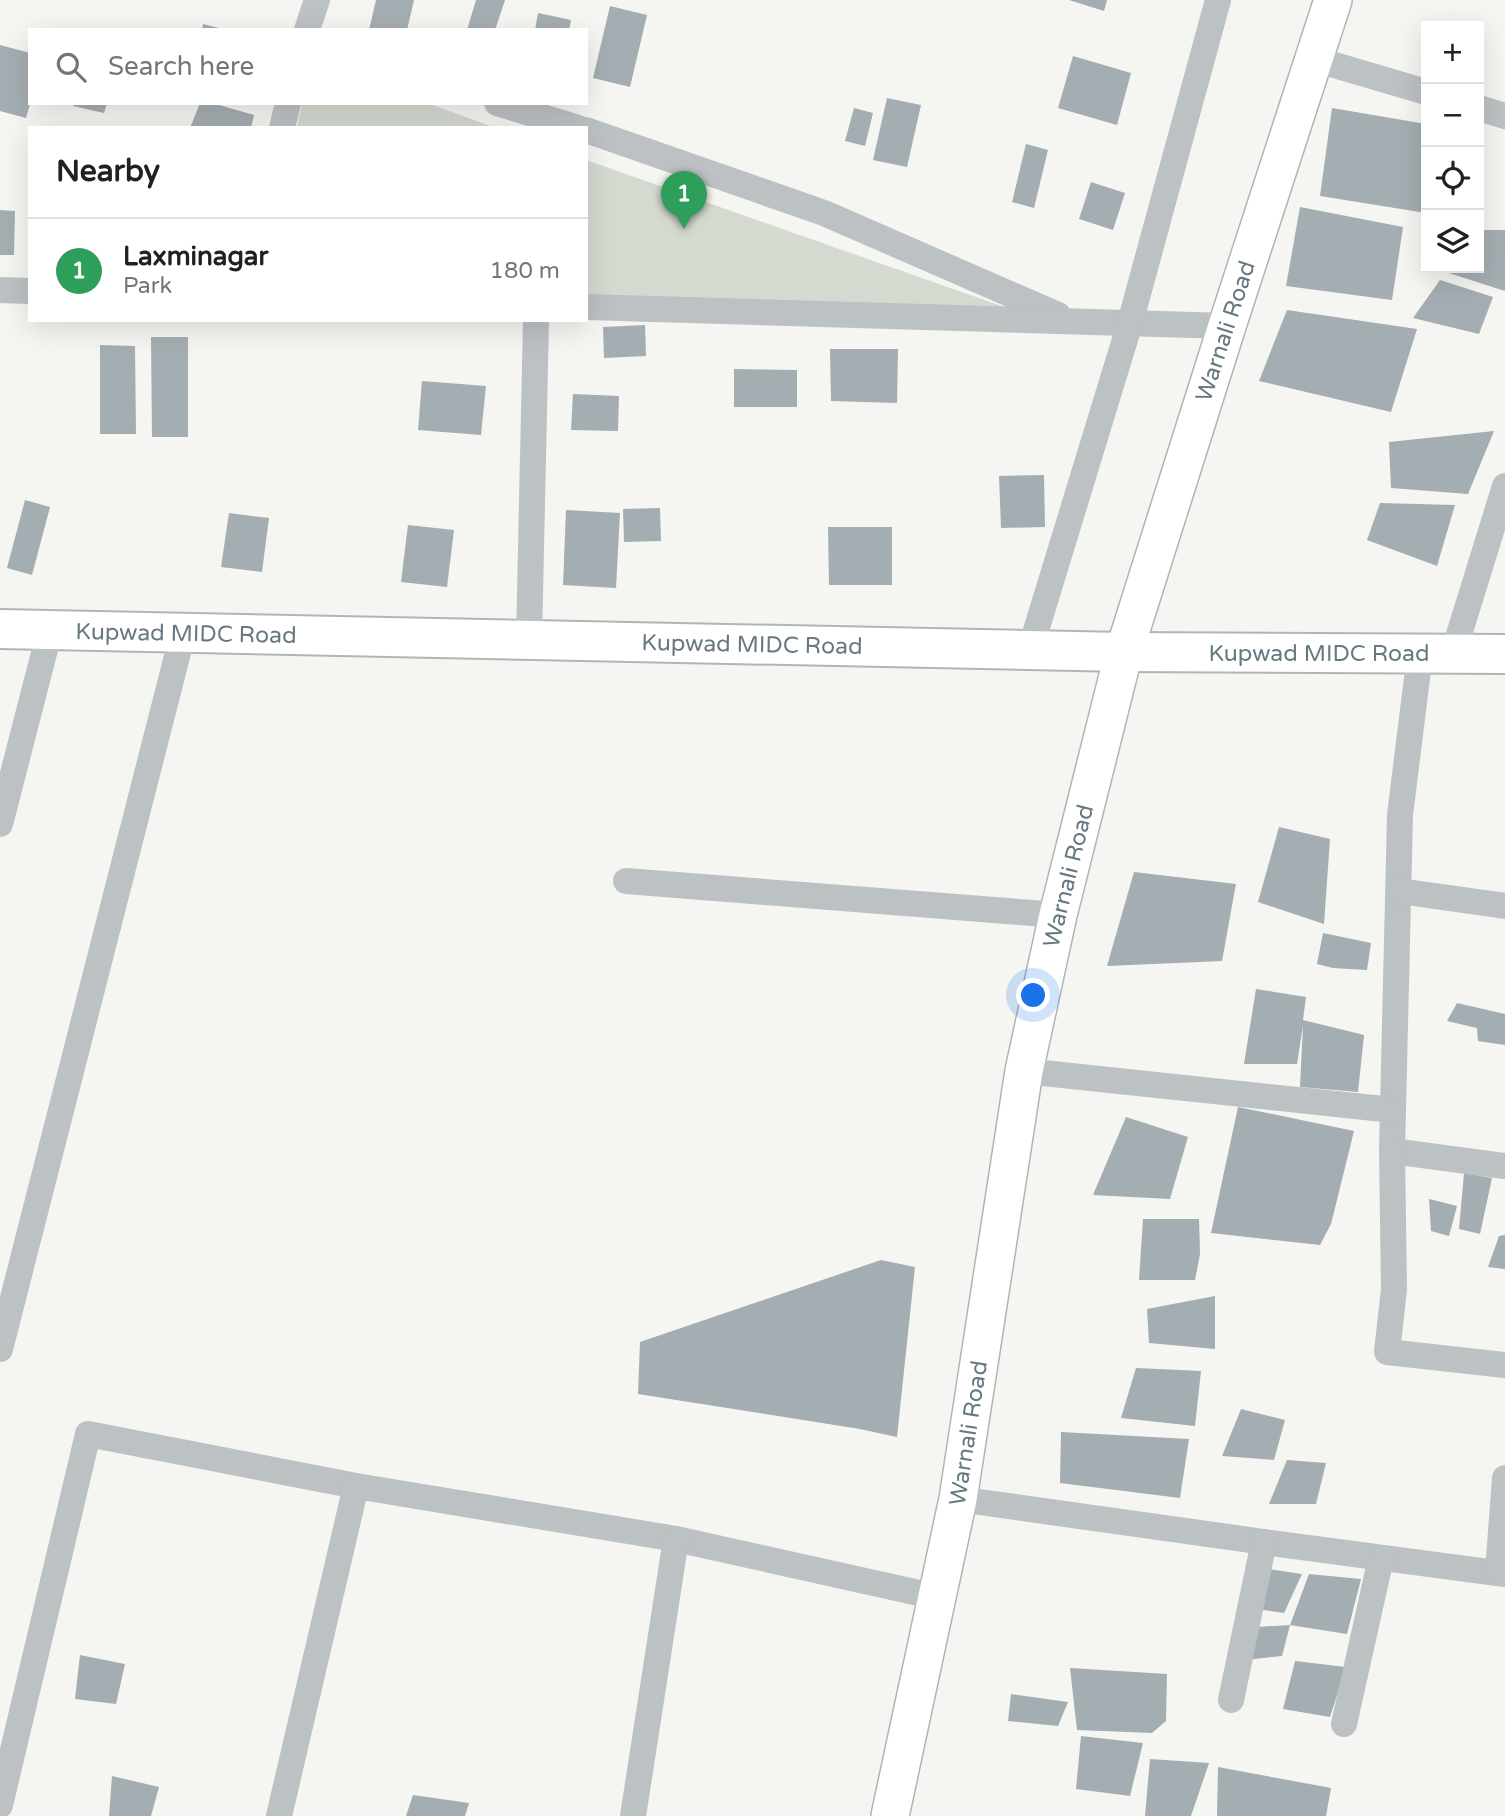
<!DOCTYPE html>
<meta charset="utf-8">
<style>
:root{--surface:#fff;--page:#f6f6f6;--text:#202124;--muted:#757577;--line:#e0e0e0;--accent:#ea580c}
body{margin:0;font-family:"Varela Round",sans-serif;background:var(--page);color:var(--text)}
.controls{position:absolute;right:21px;top:21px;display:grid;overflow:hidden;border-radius:0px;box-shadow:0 7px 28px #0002}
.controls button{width:63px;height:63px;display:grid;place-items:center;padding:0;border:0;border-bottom:2px solid var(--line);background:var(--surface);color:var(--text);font:35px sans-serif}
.you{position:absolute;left:1034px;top:996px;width:24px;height:24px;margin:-18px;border:5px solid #fff;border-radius:50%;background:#1a73e8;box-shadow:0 0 0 10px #1a73e833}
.badge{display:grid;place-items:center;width:46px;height:46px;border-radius:50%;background:var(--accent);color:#fff;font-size:23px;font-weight:700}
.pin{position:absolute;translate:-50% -58px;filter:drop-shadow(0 2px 4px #0008)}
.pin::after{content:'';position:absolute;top:37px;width:24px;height:21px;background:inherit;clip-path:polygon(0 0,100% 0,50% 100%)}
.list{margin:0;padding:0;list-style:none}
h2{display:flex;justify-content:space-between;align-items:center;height:91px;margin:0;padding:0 28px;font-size:30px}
h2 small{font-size:23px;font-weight:400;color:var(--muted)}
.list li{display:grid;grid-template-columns:46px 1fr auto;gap:21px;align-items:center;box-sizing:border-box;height:105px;padding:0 28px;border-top:2px solid var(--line)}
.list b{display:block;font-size:26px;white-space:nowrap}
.list p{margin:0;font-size:23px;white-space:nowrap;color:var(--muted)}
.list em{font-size:23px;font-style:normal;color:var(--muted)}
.icon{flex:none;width:38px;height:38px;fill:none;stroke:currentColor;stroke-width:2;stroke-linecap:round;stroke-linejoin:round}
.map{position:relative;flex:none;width:1505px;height:1816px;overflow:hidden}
.search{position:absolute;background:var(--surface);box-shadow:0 7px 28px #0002;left:28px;top:28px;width:560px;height:77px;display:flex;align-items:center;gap:18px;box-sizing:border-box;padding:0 24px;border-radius:0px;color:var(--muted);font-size:26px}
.panel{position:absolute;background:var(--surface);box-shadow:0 7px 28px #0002;left:28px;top:126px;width:560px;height:196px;border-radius:0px}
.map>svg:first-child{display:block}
.green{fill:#d5dad1}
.building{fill:#a4adb1}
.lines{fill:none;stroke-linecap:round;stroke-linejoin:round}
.secondary-casing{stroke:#aeb5b8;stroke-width:40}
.primary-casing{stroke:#b0b5b8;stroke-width:42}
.street{stroke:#bcc1c3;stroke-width:26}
.secondary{stroke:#fff;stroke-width:37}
.primary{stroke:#fff;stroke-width:38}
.labels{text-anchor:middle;stroke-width:7;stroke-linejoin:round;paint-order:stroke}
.street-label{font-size:23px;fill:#667981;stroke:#fff}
</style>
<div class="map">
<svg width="1505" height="1816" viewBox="0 0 1505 1816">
<rect width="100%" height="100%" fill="#f5f5f2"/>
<!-- green -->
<g class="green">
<path d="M302 103H427L496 128H297Z"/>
<path d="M586 160 1013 310 586 298Z"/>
</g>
<!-- building -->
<g class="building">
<path d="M376 0H414L407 30H369Z"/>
<path d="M476 0H505L495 30H467Z"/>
<path d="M1069 0H1107L1104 11Z"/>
<path d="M610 6 647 15 630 87 593 78Z"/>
<path d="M538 13 571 20 569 30H535Z"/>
<path d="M203 24 223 29 222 30H202Z"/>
<path d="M0 45 30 53V104L26 118 0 111Z"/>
<path d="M1073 56 1131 73 1117 125 1058 108Z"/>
<path d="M887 98 921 105 907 167 873 160Z"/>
<path d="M74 103H107L104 113 73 106Z"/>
<path d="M200 103H212L254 115 251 128H190Z"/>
<path d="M854 108 873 113 865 146 845 141Z"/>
<path d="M1332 108 1426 124V213L1320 196Z"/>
<path d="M1026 144 1048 150 1034 208 1012 202Z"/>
<path d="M1091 182 1125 193 1113 230 1079 219Z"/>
<path d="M1300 207 1403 227 1392 300 1286 286Z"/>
<path d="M0 210 15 211 14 255H0Z"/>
<path d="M1479 230H1505V291L1433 268H1479Z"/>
<path d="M1440 280 1493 297 1479 334 1413 318Z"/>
<path d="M1287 310 1417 329 1391 412 1259 381Z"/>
<path d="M645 325 646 356 604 358 603 327Z"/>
<path d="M151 337H188V437H152Z"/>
<path d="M100 345 135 346 136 434H100Z"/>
<path d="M830 349H898L897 403 831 401Z"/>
<path d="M734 369 797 370V407H734Z"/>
<path d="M422 381 486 386 481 435 418 430Z"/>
<path d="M573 394 619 396 618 431 571 430Z"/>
<path d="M1494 431 1468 494 1391 488 1389 442Z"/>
<path d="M1044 475 1045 527 1001 528 999 476Z"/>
<path d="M25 500 50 507 32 575 7 568Z"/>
<path d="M1380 503 1455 505 1437 566 1367 540Z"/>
<path d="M660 508 661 541 624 542 623 509Z"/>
<path d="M566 510 620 513 616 588 563 585Z"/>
<path d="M229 513 269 518 262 572 221 567Z"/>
<path d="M408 525 454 530 447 587 401 582Z"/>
<path d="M828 527H892V585H829Z"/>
<path d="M1279 827 1330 839 1324 924 1258 902Z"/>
<path d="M1134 872 1236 884 1222 961 1107 966Z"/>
<path d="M1323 933 1371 943 1367 970 1333 968 1317 964Z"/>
<path d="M1256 989 1306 997 1303 1020 1364 1035 1358 1092 1300 1087 1303 1025 1297 1064H1244Z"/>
<path d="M1457 1003 1505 1014V1045L1478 1041 1477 1028 1447 1021Z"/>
<path d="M1238 1107 1354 1131 1331 1224 1320 1245 1211 1233Z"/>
<path d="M1126 1117 1188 1137 1170 1199 1093 1195Z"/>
<path d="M1464 1173 1492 1178 1480 1234 1459 1229Z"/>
<path d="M1429 1199 1457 1206 1449 1236 1431 1231Z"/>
<path d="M1143 1219H1199L1200 1254 1195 1280H1139Z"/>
<path d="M1505 1235V1269L1488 1267 1499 1236Z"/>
<path d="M881 1260 915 1267 897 1437 860 1429 638 1394 640 1342Z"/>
<path d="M1215 1296V1349L1149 1343 1147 1309Z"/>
<path d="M1136 1368 1201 1371 1195 1426 1121 1418Z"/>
<path d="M1241 1409 1285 1420 1274 1460 1222 1456Z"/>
<path d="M1061 1432 1189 1439 1180 1498 1060 1483Z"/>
<path d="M1287 1460 1326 1463 1316 1504H1269Z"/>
<path d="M1268 1569 1302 1574 1284 1613 1256 1609Z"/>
<path d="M1309 1574 1361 1579 1347 1634 1290 1625 1282 1656 1246 1660 1256 1627 1290 1625Z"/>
<path d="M80 1655 125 1664 116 1704 75 1699Z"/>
<path d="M1295 1661 1346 1667 1330 1717 1283 1709Z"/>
<path d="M1070 1668 1167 1674 1166 1721 1152 1733 1077 1730Z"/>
<path d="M1011 1694 1068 1702 1058 1726 1008 1721Z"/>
<path d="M1081 1736 1143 1743 1130 1796 1076 1789Z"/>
<path d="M1150 1759 1209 1763 1191 1816H1145Z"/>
<path d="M1218 1767 1331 1788 1326 1816H1217Z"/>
<path d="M112 1776 159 1787 151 1816H109Z"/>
<path d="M413 1795 469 1803 465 1816H406Z"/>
</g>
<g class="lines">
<defs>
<path id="secondary" d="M890 1816 958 1499 1024 1071 1058 915 1124 652 1227 326 1333 0"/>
<path id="primary" d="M0 629 1124 652 1505 654"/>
</defs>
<!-- secondary casing -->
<use href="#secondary" class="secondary-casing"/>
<!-- primary casing -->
<use href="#primary" class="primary-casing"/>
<!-- street -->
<g class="street">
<path d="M307 30 317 0"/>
<path d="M1314 59 1426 92"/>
<path d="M497 103 578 128"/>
<path d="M1479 108 1505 116"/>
<path d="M282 128 288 103"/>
<path d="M586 130 824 213 1058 315"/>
<path d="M0 290 30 291"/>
<path d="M586 307 1227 326"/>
<path d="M529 640 536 320"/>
<path d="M1030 650 1130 323 1218 0"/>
<path d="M1420 654 1400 815 1392 1151 1505 1166"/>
<path d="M1453 654 1505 486"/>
<path d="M0 824 50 630"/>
<path d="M626 881 1058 915"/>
<path d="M1399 891 1505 906"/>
<path d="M1024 1071 1393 1110"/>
<path d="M1392 1151 1394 1289 1387 1352 1505 1365"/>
<path d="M0 1349 183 633"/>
<path d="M958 1499 1264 1542 1505 1574"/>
<path d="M1498 1572 1505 1478"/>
<path d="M1231 1700 1264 1542"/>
<path d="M1344 1724 1381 1558"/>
<path d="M0 1805 88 1434 356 1486"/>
<path d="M279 1816 356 1486 676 1539 937 1597"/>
<path d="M633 1816 676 1539"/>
</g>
<!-- secondary -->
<use href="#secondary" class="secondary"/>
<!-- primary -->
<use href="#primary" class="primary"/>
</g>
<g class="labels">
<!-- street labels -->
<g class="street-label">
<text transform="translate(1225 331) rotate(-72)" y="8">Warnali Road</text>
<text transform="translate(186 633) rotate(1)" y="8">Kupwad MIDC Road</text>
<text transform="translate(752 644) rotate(1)" y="8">Kupwad MIDC Road</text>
<text x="1319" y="661">Kupwad MIDC Road</text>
<text transform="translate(1068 876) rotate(-76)" y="8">Warnali Road</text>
<text transform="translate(968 1433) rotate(-81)" y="8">Warnali Road</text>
</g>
</g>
</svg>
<div class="controls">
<button>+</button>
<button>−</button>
<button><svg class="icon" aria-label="locate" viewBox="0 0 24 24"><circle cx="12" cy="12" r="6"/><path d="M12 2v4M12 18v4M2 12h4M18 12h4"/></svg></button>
<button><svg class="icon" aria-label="layers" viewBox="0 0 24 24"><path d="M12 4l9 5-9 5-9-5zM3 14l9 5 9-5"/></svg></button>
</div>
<div class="you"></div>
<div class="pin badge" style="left:684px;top:229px;background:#2e9e5b">1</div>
<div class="search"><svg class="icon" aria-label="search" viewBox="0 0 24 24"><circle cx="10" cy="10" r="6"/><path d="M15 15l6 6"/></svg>Search here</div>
<section class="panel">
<h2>Nearby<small></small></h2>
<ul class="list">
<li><span class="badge" style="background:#2e9e5b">1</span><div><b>Laxminagar</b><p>Park</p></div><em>180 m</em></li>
</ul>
</section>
</div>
